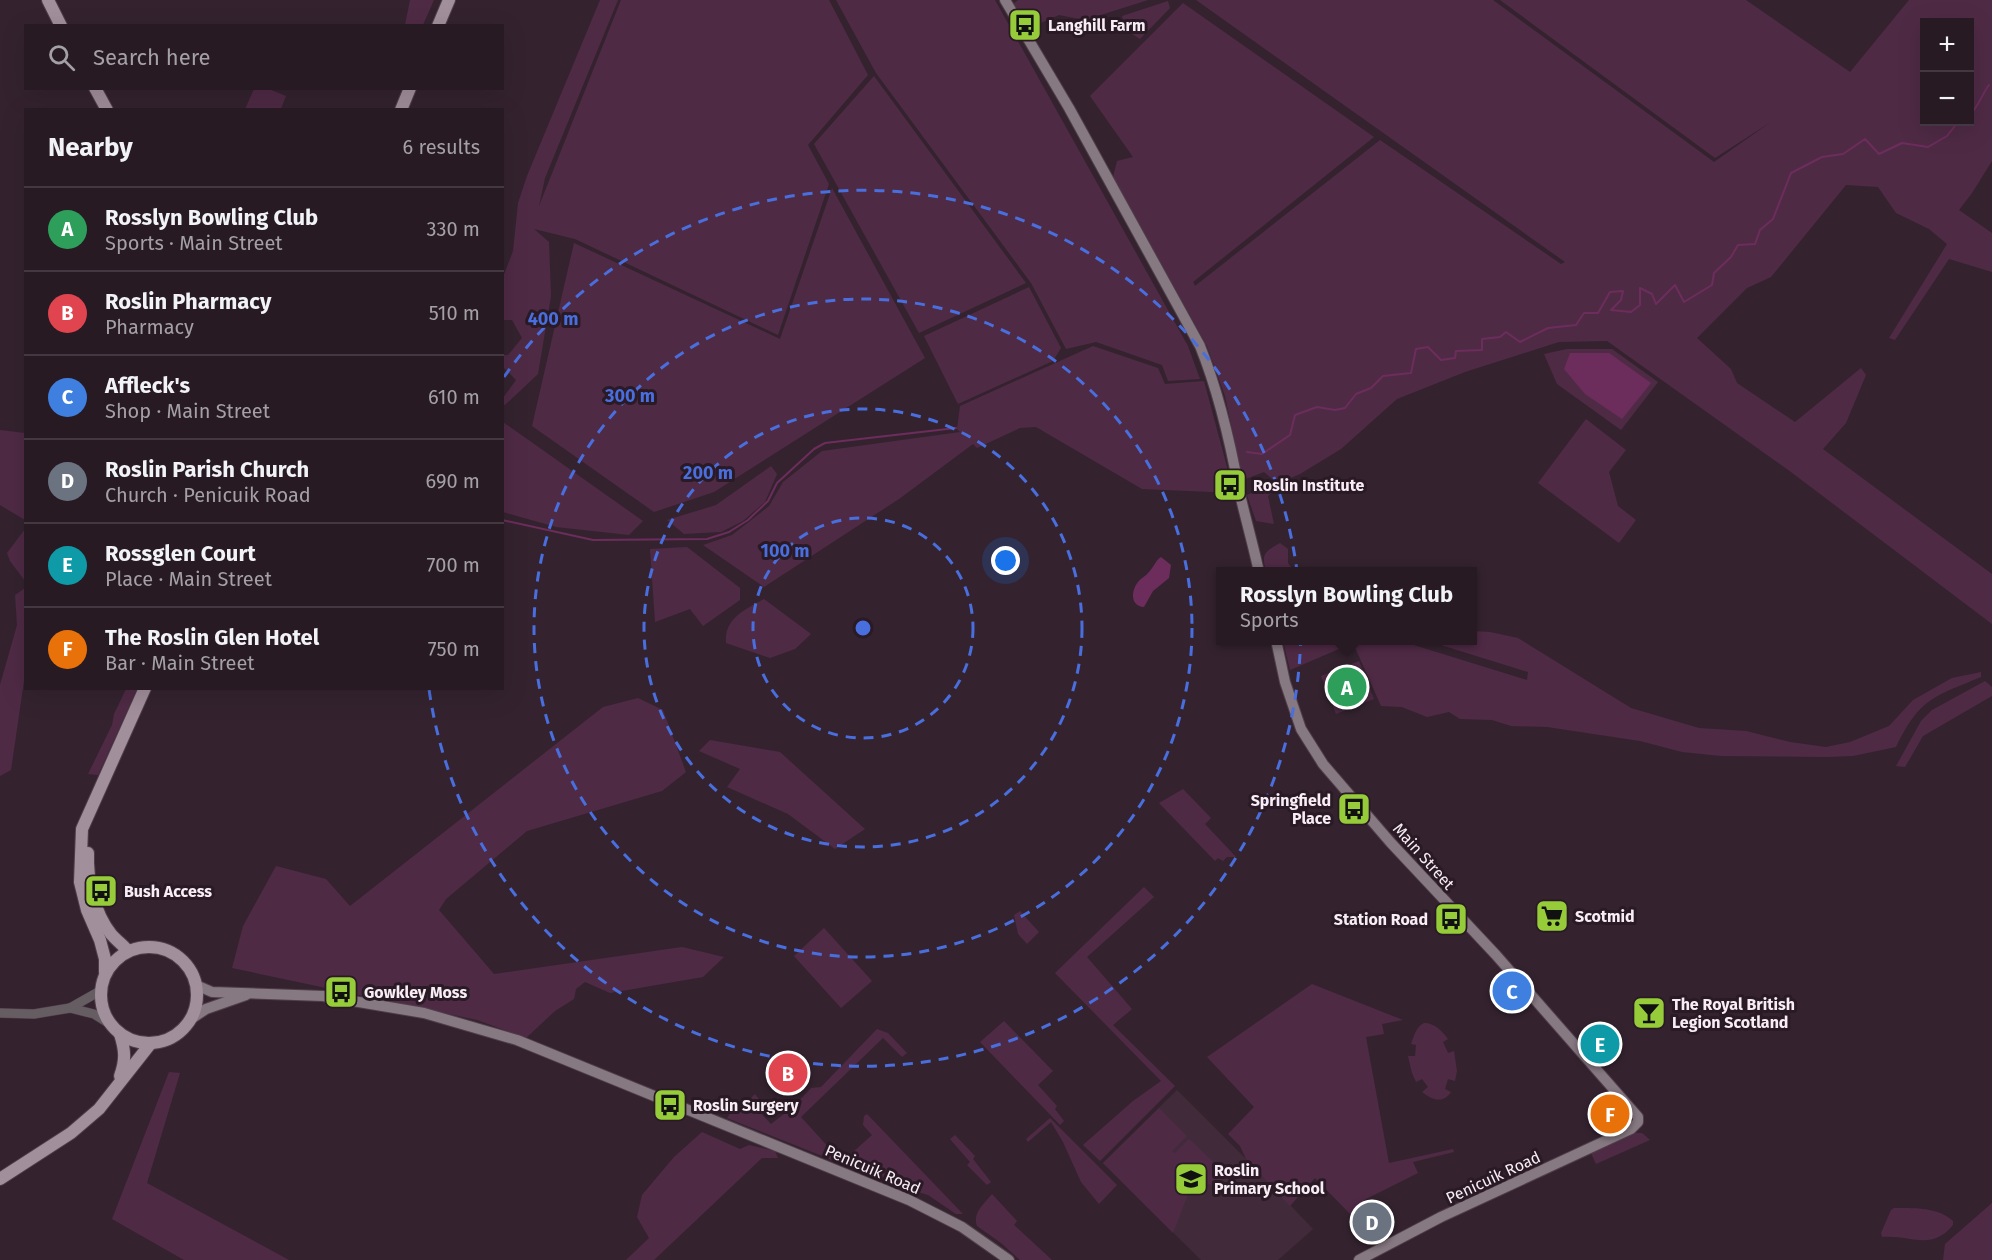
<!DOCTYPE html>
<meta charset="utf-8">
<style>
:root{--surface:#271a23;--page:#332730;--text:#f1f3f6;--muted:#a4a1a6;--line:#433841;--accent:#1a73e8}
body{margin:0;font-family:"Fira Sans",sans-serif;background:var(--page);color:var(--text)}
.controls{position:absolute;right:18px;top:18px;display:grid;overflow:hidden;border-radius:0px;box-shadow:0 6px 24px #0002}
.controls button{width:54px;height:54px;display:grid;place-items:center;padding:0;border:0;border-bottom:2px solid var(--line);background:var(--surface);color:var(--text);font:30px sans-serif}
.you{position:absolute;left:1006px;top:561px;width:21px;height:21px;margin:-15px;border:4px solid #fff;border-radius:50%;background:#1a73e8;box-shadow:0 0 0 9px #1a73e833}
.badge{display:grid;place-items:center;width:39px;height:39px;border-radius:50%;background:var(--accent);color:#fff;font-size:20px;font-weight:700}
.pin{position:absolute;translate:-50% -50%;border:3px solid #fff;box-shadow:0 2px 6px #0006}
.popup{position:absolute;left:1216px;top:567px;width:261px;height:78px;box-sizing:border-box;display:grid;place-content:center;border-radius:0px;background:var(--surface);filter:drop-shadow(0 2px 4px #0005);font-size:20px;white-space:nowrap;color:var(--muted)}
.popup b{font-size:22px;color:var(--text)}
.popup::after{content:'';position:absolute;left:50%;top:100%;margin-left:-12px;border:12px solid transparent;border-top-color:var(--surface)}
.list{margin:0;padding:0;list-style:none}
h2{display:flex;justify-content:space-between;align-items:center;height:78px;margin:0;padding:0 24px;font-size:26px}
h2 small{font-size:20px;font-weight:400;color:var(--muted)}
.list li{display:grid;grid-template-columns:39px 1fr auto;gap:18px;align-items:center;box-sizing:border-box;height:84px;padding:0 24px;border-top:2px solid var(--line)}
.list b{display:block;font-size:22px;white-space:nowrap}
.list p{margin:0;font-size:20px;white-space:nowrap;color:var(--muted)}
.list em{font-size:20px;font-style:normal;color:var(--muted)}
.icon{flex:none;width:33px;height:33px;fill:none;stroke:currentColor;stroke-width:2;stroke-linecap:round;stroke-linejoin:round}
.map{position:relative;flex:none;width:1992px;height:1260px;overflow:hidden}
.search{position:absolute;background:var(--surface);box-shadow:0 6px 24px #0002;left:24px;top:24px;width:480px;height:66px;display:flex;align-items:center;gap:15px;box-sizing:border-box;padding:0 21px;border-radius:0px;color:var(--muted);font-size:22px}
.panel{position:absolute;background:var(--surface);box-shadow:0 6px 24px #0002;left:24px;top:108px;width:480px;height:582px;border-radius:0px}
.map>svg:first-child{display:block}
.built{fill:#412b3b}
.green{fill:#4f2a45;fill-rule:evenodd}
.water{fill:#6c2d5c}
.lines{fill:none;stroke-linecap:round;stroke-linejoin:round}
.stream{stroke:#6c2d5c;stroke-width:2}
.tertiary-casing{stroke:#503f4b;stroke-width:10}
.secondary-casing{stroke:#503f4b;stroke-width:12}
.primary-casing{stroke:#503f4b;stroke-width:14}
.tertiary{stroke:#655d62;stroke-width:9}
.secondary{stroke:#877982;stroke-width:10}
.primary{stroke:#a18f9b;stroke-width:12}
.ring{fill:none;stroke:#496ede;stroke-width:3;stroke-dasharray:10 8}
.labels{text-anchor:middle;stroke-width:6;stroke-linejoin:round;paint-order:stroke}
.poi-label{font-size:16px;font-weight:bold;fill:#f9edf5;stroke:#291a25;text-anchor:start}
.street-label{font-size:16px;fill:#f9edf5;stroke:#291a25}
.centre{fill:#496ede;stroke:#291a25;stroke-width:3}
.ring-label{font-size:18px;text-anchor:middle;font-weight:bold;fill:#496ede;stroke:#291a25;stroke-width:6;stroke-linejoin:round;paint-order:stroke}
</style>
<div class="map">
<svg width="1992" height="1260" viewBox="0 0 1992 1260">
<rect width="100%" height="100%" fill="#34232f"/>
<!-- built -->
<path class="built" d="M1177 1090 1246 1159 1313 1229 1278 1260H1201L1103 1163Z"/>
<!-- green -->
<g class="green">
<path d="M410 0H434L423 25H405Z"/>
<path d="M600 0H618L545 178 539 206 621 0H829L868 75 808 145 829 184 778 335 575 239 534 229 549 242 551 296 538 374 505 405 503 404V398L516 380 503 367V355H508L522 338 512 320H502L503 277 513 251 518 203 527 176Z"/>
<path d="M836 0H995L1188 346 1200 379 1168 381 1162 365 1096 342 1066 349 1031 283 876 73Z"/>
<path d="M1018 0H1148L1085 20 1059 15 1027 29 1013 4Z"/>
<path d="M1196 0H1493L1714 162 1771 122 1715 158 1500 0H1746L1850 72 1909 0H1992V161L1972 193 1959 210 1992 233V272L1949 259 1895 340 1889 338 1947 244 1929 229 1896 213 1878 187 1846 185 1771 277 1747 288 1697 338 1731 369 1737 383 1795 422 1861 368 1866 375 1846 423 1823 449 1992 574V624L1791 472 1607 341 1559 342 1465 372 1397 399 1341 449 1300 474 1284 481 1268 496 1274 524 1256 521 1247 495 1276 482 1264 472 1243 480 1225 396 1207 346 1113 177 1117 161 1133 157 1090 96 1183 3 1374 137 1193 282 1195 286 1380 140 1561 264 1565 262ZM1924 22H1970V122H1924Z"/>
<path d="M1168 1 1170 8 1140 39 1126 30 1122 16Z"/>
<path d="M874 76 1026 283 919 333 814 144Z"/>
<path d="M254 89H269L286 96 281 109H245Z"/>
<path d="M832 188 925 358 714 492 654 512 532 426 574 243 780 339Z"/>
<path d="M1029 287 1061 348 1053 361 958 404 924 336Z"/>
<path d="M1093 346 1158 368 1165 384 1204 381 1234 493 1142 489 1036 427 1020 428 977 448 973 444 899 499 764 587 703 545 732 535 769 506 783 482 822 451 960 432 957 429 960 406Z"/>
<path d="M1567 349H1612L1658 382 1621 430 1557 384 1544 354Z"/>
<path d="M1586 419 1626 450 1609 472 1618 506 1636 520 1619 543 1538 483Z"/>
<path d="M502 422H503L643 521 629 535 556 527 503 512Z"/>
<path d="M0 430 25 433V520L0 505Z"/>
<path d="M771 466 777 474 765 502 743 521 721 532 684 534 667 520 716 505Z"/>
<path d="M25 529V581L10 561 7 553Z"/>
<path d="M1280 543 1288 549V563L1294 571H1266C1261 553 1265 552 1280 543Z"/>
<path d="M687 547 740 588V600L703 626 690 609 655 622 650 549Z"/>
<path d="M25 588V674L11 770 0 776V685L17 625 15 595Z"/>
<path d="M764 599 811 634 795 649 770 658 726 643C724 618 746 609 764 599Z"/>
<path d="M1473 631 1490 632 1518 638 1631 708 1699 728 1746 731 1790 742 1826 747 1850 742 1889 726 1913 700 1952 678 1981 672V677C1933 697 1920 698 1896 747L1853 756 1828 757 1721 756 1682 752 1640 741 1547 727 1511 726 1492 720 1460 719 1449 712 1427 717 1402 707 1381 706 1353 643 1290 670 1283 641H1401L1527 680 1528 672 1428 641 1473 640Z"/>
<path d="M1359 661 1374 699 1336 714 1321 676Z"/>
<path d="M1985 681 1992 687V696L1923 736 1905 767 1896 766 1921 721 1932 710Z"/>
<path d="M126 689H137L98 775 88 774 112 725 114 714Z"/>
<path d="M638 698 663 710 686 772 662 791 527 831 446 899 439 910 494 974 682 947 724 957 703 977 610 993 585 982 576 989 574 999 555 1011 526 1038 477 1020 232 968 243 926 276 866 326 879 350 906 603 707Z"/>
<path d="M710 740 780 752 865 829 835 849 788 814 727 787 740 769 699 751Z"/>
<path d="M1183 789 1211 818 1205 824 1236 857H1227L1223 861 1218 858 1215 861 1159 803Z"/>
<path d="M1144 887 1154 897 1087 957 1132 1009 1113 1025 1175 1086 1100 1161 1083 1145 1133 1101 1161 1081 1055 973Z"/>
<path d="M1020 911 1039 932 1027 944 1018 934 1014 915Z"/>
<path d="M824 928 872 981 841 1008 794 956Z"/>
<path d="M1312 984 1403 1020 1382 1024 1384 1034 1366 1037 1389 1163 1453 1149 1454 1152 1413 1162 1418 1173 1366 1199 1350 1214 1315 1178 1290 1206 1246 1159 1240 1146 1228 1134 1254 1107 1207 1057Z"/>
<path d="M1004 1021 1053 1071 1038 1085 1057 1106 1055 1109 1064 1121 1060 1125 980 1042Z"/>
<path d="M1424 1023C1435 1023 1442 1031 1448 1039L1443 1042 1448 1053 1454 1051 1457 1071 1455 1081 1448 1079 1445 1089 1451 1092C1443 1104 1432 1100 1422 1092L1428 1087 1422 1079 1416 1082 1412 1073 1408 1056H1415L1416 1045 1411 1044C1414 1036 1416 1027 1424 1023Z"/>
<path d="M877 1029 888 1033 907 1053 902 1057 883 1038 801 1117 842 1162 872 1135 863 1125 864 1116 867 1114 963 1214H956L928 1195 895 1185 727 1118 737 1103 742 1107 755 1094 762 1103 756 1108 771 1124 792 1108 811 1088 821 1087Z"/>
<path d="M169 1072 180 1073 147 1183 289 1260H184L112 1219Z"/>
<path d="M1159 1108 1187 1136 1172 1151 1175 1153 1189 1139 1226 1174 1214 1186 1194 1179 1173 1233 1103 1163Z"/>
<path d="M1050 1118 1117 1185 1099 1204 1081 1182 1063 1142 1051 1122 1028 1142 1026 1139Z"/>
<path d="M702 1132 740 1149 749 1145 775 1151 778 1158H762L654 1260H626L649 1238 637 1217 642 1195 674 1157Z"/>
<path d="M1636 1133H1642L1650 1140 1596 1164 1591 1153Z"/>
<path d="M955 1135 975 1156 973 1159 991 1182 987 1185 967 1165 970 1162 950 1139Z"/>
<path d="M992 1194 1017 1221 1014 1225 1052 1260H1020L1001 1243 977 1226C972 1213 984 1204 992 1194Z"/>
<path d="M1992 1203V1260H1943L1945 1244Z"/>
<path d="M1894 1208C1914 1208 1938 1207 1953 1221V1225C1931 1252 1911 1234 1882 1237L1881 1233 1891 1210Z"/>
</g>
<!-- water -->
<g class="water">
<path d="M1570 353H1609L1651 383 1622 419 1585 394 1564 369Z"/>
<path d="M1161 557 1171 565 1169 578 1153 591 1144 607C1130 606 1131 591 1138 582 1141 578 1146 576 1149 572 1154 567 1155 561 1161 557Z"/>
</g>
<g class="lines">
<!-- stream -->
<g class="stream">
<path d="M1970 114C1978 108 1982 94 1989 85"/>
<path d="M1247 452 1262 454 1290 435 1295 415 1317 407 1335 410 1345 408 1356 394 1371 388 1383 376 1411 373 1416 349 1428 347 1441 360 1455 358 1456 351 1482 350V339L1500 337 1506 332 1520 342 1548 328 1576 325 1584 313H1598L1610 292 1623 291 1621 300 1611 310 1631 312 1640 305V288L1652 294 1656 304 1675 285 1684 302 1712 285 1714 273 1731 257 1738 245 1755 244 1760 230 1773 219 1791 173 1822 157 1843 154 1865 139 1879 154 1902 143 1928 147 1947 136 1958 122"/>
<path d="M502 520 593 540 707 539 729 532 748 520 768 501 777 483 814 449 825 443 956 428"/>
</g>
<defs>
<g id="tertiary">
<path d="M70 1008 100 991"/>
<path d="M0 1013 34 1014 70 1008 94 1014 110 1024"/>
</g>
<g id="secondary">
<path d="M1005 0 1069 108 1200 346C1219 393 1230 441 1239 490 1245 517 1253 544 1259 572"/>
<path d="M1276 640 1285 682 1301 729 1323 764 1391 843 1496 955 1638 1117V1122L1631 1129 1441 1217 1359 1260"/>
<path d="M196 985 212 992 323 996 424 1013 517 1040 909 1200 962 1227 1009 1260"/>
<path d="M191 1019 206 1009 246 995"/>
</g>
<g id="primary">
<path d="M48 0 61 26"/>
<path d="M438 26 449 0"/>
<path d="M95 88 107 110"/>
<path d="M401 110 410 88"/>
<path d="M88 853C87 879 94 913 111 934 116 940 123 945 128 951"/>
<circle cx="149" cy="995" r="48"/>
<path d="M105 972V959L100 940 87 910 80 882 82 829 145 688"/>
<path d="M120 1034C125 1050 126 1060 120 1076"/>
<path d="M0 1179 71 1133 99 1109 151 1043"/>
</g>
</defs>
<!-- tertiary casing -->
<use href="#tertiary" class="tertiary-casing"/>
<!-- secondary casing -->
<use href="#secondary" class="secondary-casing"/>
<!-- primary casing -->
<use href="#primary" class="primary-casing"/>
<!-- tertiary -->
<use href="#tertiary" class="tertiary"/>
<!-- secondary -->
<use href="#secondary" class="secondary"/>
<!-- primary -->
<use href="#primary" class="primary"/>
</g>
<!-- distance rings -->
<g class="ring">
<circle cx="863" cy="628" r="110"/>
<circle cx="863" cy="628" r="219"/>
<circle cx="863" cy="628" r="329"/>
<path d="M504 377A438 438 0 1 1 429 689"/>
</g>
<!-- icons -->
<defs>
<symbol id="bus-square" viewBox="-11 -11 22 22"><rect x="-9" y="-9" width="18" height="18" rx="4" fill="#96cc39" stroke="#291a25"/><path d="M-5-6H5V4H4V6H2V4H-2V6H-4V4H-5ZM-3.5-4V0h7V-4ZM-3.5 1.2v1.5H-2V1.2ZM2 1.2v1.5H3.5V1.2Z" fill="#111"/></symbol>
<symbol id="supermarket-square" viewBox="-11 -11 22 22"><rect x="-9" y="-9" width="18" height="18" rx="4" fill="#96cc39" stroke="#291a25"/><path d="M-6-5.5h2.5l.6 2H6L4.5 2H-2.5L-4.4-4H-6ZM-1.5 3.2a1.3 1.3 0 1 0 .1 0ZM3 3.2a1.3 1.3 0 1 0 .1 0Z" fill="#111"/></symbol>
<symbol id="bar-square" viewBox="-11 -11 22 22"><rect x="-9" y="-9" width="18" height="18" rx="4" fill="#96cc39" stroke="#291a25"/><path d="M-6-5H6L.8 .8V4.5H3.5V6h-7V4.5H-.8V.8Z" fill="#111"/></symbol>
<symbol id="school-square" viewBox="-11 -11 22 22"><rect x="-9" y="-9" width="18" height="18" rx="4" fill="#96cc39" stroke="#291a25"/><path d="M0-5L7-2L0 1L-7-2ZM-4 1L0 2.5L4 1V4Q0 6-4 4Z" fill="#111"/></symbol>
</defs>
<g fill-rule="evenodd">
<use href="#bus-square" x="1006" y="6" width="38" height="38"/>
<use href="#bus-square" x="1211" y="466" width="38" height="38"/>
<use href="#bus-square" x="1335" y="790" width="38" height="38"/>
<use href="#bus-square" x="82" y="872" width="38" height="38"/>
<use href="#supermarket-square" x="1533" y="897" width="38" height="38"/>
<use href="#bus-square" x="1432" y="900" width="38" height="38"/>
<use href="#bus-square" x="322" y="973" width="38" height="38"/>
<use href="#bar-square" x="1630" y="994" width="38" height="38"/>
<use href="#bus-square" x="651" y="1086" width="38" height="38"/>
<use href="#school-square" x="1172" y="1160" width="38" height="38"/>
</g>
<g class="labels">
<!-- poi labels -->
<g class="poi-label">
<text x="1048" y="31">Langhill Farm</text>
<text x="1253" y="491">Roslin Institute</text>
<text x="1331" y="806" text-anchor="end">Springfield<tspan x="1331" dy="18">Place</tspan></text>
<text x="124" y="897">Bush Access</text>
<text x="1575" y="922">Scotmid</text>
<text x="1428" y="925" text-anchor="end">Station Road</text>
<text x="364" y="998">Gowkley Moss</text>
<text x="1672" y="1010">The Royal British<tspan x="1672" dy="18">Legion Scotland</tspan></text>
<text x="693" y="1111">Roslin Surgery</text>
<text x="1214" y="1176">Roslin<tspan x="1214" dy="18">Primary School</tspan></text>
</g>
<!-- street labels -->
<g class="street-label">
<text transform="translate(1424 856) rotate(48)" y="6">Main Street</text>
<text transform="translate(873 1169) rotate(23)" y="6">Penicuik Road</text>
<text transform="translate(1493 1177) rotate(-25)" y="6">Penicuik Road</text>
</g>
</g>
<circle cx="863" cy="628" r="9" class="centre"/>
<g class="ring-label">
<text x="553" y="325">400 m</text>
<text x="630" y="402">300 m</text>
<text x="708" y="479">200 m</text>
<text x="785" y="557">100 m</text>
</g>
</svg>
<div class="controls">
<button>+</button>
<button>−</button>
</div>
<div class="you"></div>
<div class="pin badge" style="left:1347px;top:687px;background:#2e9e5b">A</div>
<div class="popup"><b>Rosslyn Bowling Club</b>Sports</div>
<div class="pin badge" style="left:788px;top:1073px;background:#e0444e">B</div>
<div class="pin badge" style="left:1512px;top:991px;background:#3f7fe0">C</div>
<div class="pin badge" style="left:1372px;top:1222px;background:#6b7280">D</div>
<div class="pin badge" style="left:1600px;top:1044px;background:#0f9aa8">E</div>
<div class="pin badge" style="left:1610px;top:1114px;background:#e8710a">F</div>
<div class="search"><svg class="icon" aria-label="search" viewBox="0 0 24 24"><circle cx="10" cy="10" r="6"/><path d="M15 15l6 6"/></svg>Search here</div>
<section class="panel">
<h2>Nearby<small>6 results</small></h2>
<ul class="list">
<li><span class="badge" style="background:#2e9e5b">A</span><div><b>Rosslyn Bowling Club</b><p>Sports · Main Street</p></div><em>330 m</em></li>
<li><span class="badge" style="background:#e0444e">B</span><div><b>Roslin Pharmacy</b><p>Pharmacy</p></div><em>510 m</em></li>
<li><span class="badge" style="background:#3f7fe0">C</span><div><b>Affleck's</b><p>Shop · Main Street</p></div><em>610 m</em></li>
<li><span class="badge" style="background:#6b7280">D</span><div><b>Roslin Parish Church</b><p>Church · Penicuik Road</p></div><em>690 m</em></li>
<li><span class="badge" style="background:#0f9aa8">E</span><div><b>Rossglen Court</b><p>Place · Main Street</p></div><em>700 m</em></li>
<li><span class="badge" style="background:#e8710a">F</span><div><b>The Roslin Glen Hotel</b><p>Bar · Main Street</p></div><em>750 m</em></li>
</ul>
</section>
</div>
